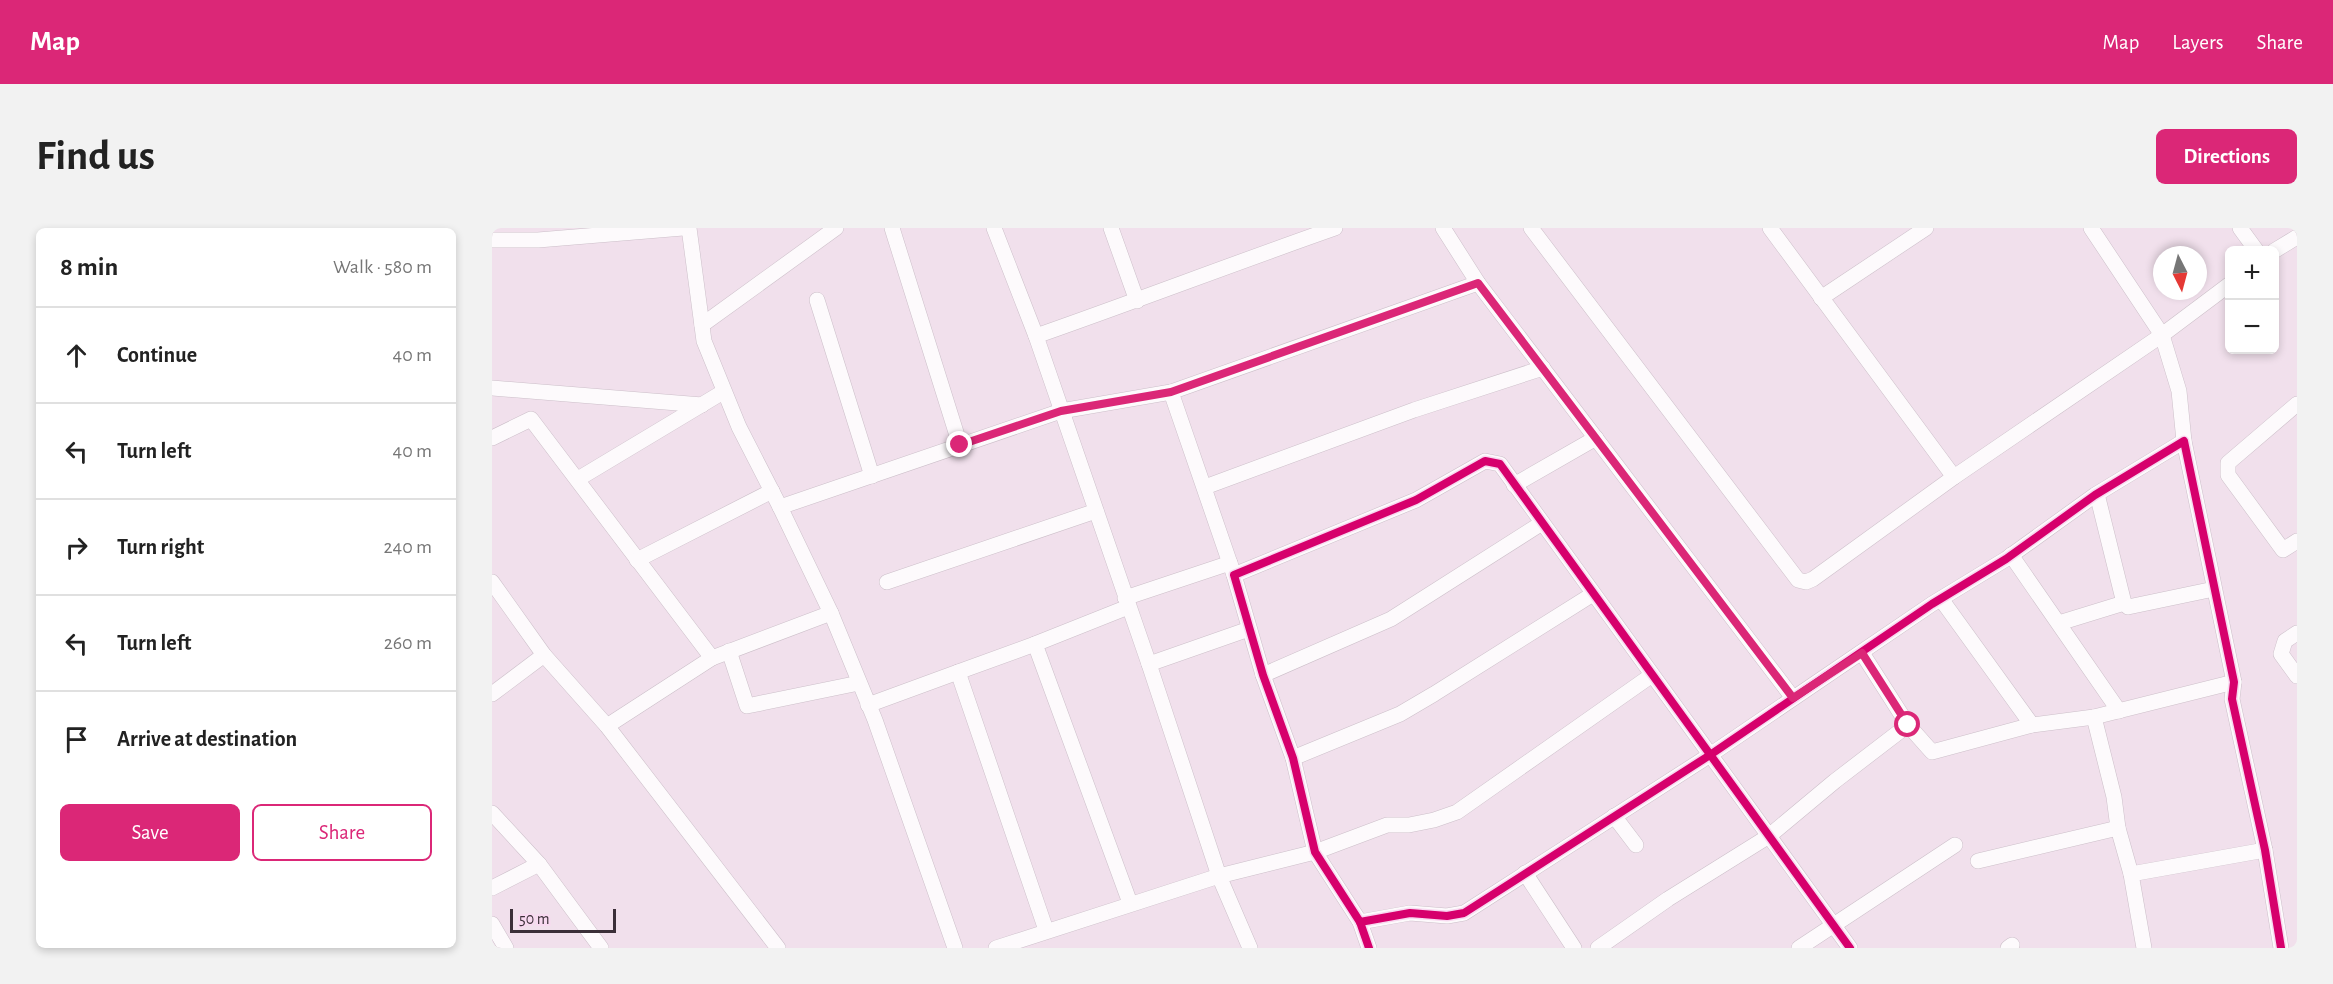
<!DOCTYPE html>
<meta charset="utf-8">
<style>
:root{--surface:#fff;--page:#f2f2f2;--text:#222;--muted:#767676;--line:#e0e0e0;--accent:#db2777}
body{margin:0;font-family:"Alegreya Sans",sans-serif;background:var(--page);color:var(--text)}
.controls{position:absolute;right:18px;top:18px;display:grid;overflow:hidden;border-radius:9px;box-shadow:0 3px 9px #0003}
.controls button{width:54px;height:54px;display:grid;place-items:center;padding:0;border:0;border-bottom:2px solid var(--line);background:var(--surface);color:var(--text);font:30px sans-serif}
.compass{position:absolute;left:1661px;top:18px;width:54px;height:54px;border-radius:50%;background:var(--surface);box-shadow:0 3px 9px #0003;rotate:174deg}
.scale{position:absolute;left:18px;bottom:15px;width:106px;box-sizing:border-box;padding-left:6px;border:3px solid #3b2f38;border-top:0;font-size:16px;line-height:21px;white-space:nowrap;color:#3b2f38;-webkit-text-stroke:4px #f8d9f0;paint-order:stroke}
.stop{position:absolute;width:18px;height:18px;margin:-14px;border:4px solid #db2777;border-radius:50%;background:#fff}
.stop.end{background:#db2777;border-color:#fff;box-shadow:0 2px 6px #0008}
.list{margin:0;padding:0;list-style:none}
h2{display:flex;justify-content:space-between;align-items:center;height:78px;margin:0;padding:0 24px;font-size:26px}
h2 small{font-size:20px;font-weight:400;color:var(--muted)}
.list li{display:grid;grid-template-columns:39px 1fr auto;gap:18px;align-items:center;box-sizing:border-box;height:96px;padding:0 24px;border-top:2px solid var(--line)}
.list b{display:block;font-size:22px;white-space:nowrap}
.list em{font-size:20px;font-style:normal;color:var(--muted)}
.actions{display:flex;gap:12px;padding:18px 24px}
.actions a{flex:1;padding:14px 0;border:2px solid var(--accent);border-radius:9px;text-align:center;font-size:21px;color:var(--accent)}
.actions .main{background:var(--accent);color:#fff}
.icon{flex:none;width:33px;height:33px;fill:none;stroke:currentColor;stroke-width:2;stroke-linecap:round;stroke-linejoin:round}
.map{position:relative;flex:none;width:1805px;height:720px;overflow:hidden;border-radius:9px}
header{display:flex;align-items:center;gap:36px;box-sizing:border-box;height:84px;padding:0 30px;background:var(--accent);color:#fff}
header strong{font-size:28px}
nav{display:flex;gap:33px;margin-inline-start:auto;font-size:21px}
.intro{display:flex;align-items:center;justify-content:space-between;box-sizing:border-box;height:144px;padding:0 36px}
h1{margin:0;font-size:42px}
.button{padding:15px 27px;border-radius:9px;background:var(--accent);color:#fff;font-size:21px;font-weight:700}
main{display:flex;gap:36px;padding:0 36px}
aside{flex:1;background:var(--surface);border-radius:9px;box-shadow:0 3px 9px #0003}
.map>svg:first-child{display:block}
.lines{fill:none;stroke-linecap:round;stroke-linejoin:round}
.minor-casing{stroke:#ccbfc9;stroke-width:16}
.minor{stroke:#fdfafc;stroke-width:15}
.cycleway-casing{stroke:#f8d9f0;stroke-width:11}
.cycleway{stroke:#d6006c;stroke-width:8}
.route{stroke:#db2777;stroke-width:8}
</style>
<header>
<strong>Map</strong>
<nav><a>Map</a><a>Layers</a><a>Share</a></nav>
</header>
<div class="intro"><h1>Find us</h1><a class="button">Directions</a></div>
<main>
<aside>
<h2>8 min<small>Walk · 580 m</small></h2>
<ul class="list">
<li><svg class="icon" aria-label="ahead" viewBox="0 0 24 24"><path d="M12 20V5M6 11l6-6 6 6"/></svg><div><b>Continue</b></div><em>40 m</em></li>
<li><svg class="icon" aria-label="left" viewBox="0 0 24 24"><path d="M17 20v-9H6M10 6l-5 5 5 5"/></svg><div><b>Turn left</b></div><em>40 m</em></li>
<li><svg class="icon" aria-label="right" viewBox="0 0 24 24"><path d="M7 20v-9h11M14 6l5 5-5 5"/></svg><div><b>Turn right</b></div><em>240 m</em></li>
<li><svg class="icon" aria-label="left" viewBox="0 0 24 24"><path d="M17 20v-9H6M10 6l-5 5 5 5"/></svg><div><b>Turn left</b></div><em>260 m</em></li>
<li><svg class="icon" aria-label="arrive" viewBox="0 0 24 24"><path d="M6 21V4h12l-3 4 3 4H6"/></svg><div><b>Arrive at destination</b></div></li>
</ul>
<div class="actions"><a class="main">Save</a><a>Share</a></div>
</aside>
<div class="map">
<svg width="1805" height="720" viewBox="0 0 1805 720">
<rect width="100%" height="100%" fill="#f1e0ec"/>
<g class="lines">
<defs>
<g id="minor">
<path d="M197 0 212 113 247 199 288 279"/>
<path d="M400 0 468 217"/>
<path d="M502 0 544 108 657 436 727 648 758 720"/>
<path d="M619 0 645 73"/>
<path d="M951 0 986 55 1301 470"/>
<path d="M1039 0 1306 352 1314 354 1321 351 1462 249 1670 107 1738 56"/>
<path d="M1278 0 1462 249"/>
<path d="M1599 0 1670 107 1687 163 1692 213 1742 454 1740 471 1773 622 1789 720"/>
<path d="M1748 0 1764 22"/>
<path d="M0 12H46L191 0"/>
<path d="M1782 23 1805 9"/>
<path d="M1329 70 1434 0"/>
<path d="M325 72 380 248"/>
<path d="M210 97 344 0"/>
<path d="M544 108C644 73 743 35 843 0"/>
<path d="M0 160 210 177"/>
<path d="M1805 176 1736 235V247L1791 322 1805 313"/>
<path d="M0 210 39 191 220 430 339 385"/>
<path d="M86 251 231 164"/>
<path d="M1022 257 1104 210"/>
<path d="M713 259 922 182 1051 140"/>
<path d="M1605 266 1632 375 1636 379 1722 361"/>
<path d="M1519 327 1627 483"/>
<path d="M145 332 280 263"/>
<path d="M742 347 679 164 986 55"/>
<path d="M0 354 52 427 115 498 286 720"/>
<path d="M395 354 604 283"/>
<path d="M633 370 738 335"/>
<path d="M1449 371 1540 497"/>
<path d="M636 379 543 416 638 675"/>
<path d="M1567 395 1632 375"/>
<path d="M1805 405 1793 413 1789 426 1805 448"/>
<path d="M543 416 466 444 554 702"/>
<path d="M237 423 255 478 367 455"/>
<path d="M1370 425 1416 497 1440 524 1540 497 1602 489 1742 454"/>
<path d="M657 436 757 401"/>
<path d="M771 447 899 391 1050 295"/>
<path d="M0 466 52 427"/>
<path d="M376 477 466 444"/>
<path d="M1602 489 1622 569 1626 600 1639 646 1652 720"/>
<path d="M115 498 220 430"/>
<path d="M801 530 908 486 942 466 1101 366"/>
<path d="M0 585 47 636 109 720"/>
<path d="M1122 588 1144 617"/>
<path d="M1486 633 1626 600"/>
<path d="M1033 645 1082 720"/>
<path d="M1639 646 1773 622"/>
<path d="M0 660 47 636"/>
<path d="M868 694 918 685 955 688 972 685 1218 527 1440 376 1514 331 1603 267 1692 213"/>
<path d="M0 696 14 720"/>
<path d="M463 720 383 492 339 385 288 279 569 183 679 164"/>
<path d="M504 720 727 648 823 624 895 597H917L942 592 965 584 1160 447"/>
<path d="M877 720 868 694 823 624 801 530 771 447 742 347 924 272 993 233 1008 236 1358 720"/>
<path d="M1106 720 1176 671 1277 608 1343 553 1416 497"/>
<path d="M1307 720 1463 617"/>
<path d="M1516 720 1520 717"/>
</g>
</defs>
<!-- minor casing -->
<use href="#minor" class="minor-casing"/>
<!-- minor -->
<use href="#minor" class="minor"/>
<defs>
<g id="cycleway">
<path d="M868 694 918 685 955 688 972 685 1218 527 1440 376 1514 331 1603 267 1692 213 1742 454 1740 471 1773 622 1789 720"/>
<path d="M877 720 868 694 823 624 801 530 771 447 742 347 924 272 993 233 1008 236 1358 720"/>
</g>
</defs>
<!-- cycleway casing -->
<use href="#cycleway" class="cycleway-casing"/>
<!-- cycleway -->
<use href="#cycleway" class="cycleway"/>
</g>
<g class="lines">
<!-- route -->
<path class="route" d="M468 217 569 183 679 164 986 55 1301 470 1370 425 1416 497"/>
</g>
</svg>
<div class="controls">
<button>+</button>
<button>−</button>
</div>
<svg class="compass" viewBox="-18 -18 36 36"><path d="M0-13l5 13h-10z" fill="#e53935"/><path d="M0 13l5-13h-10z" fill="#767676"/></svg>
<div class="scale">50 m</div>
<div class="stop" style="left:1416px;top:497px"></div>
<div class="stop end" style="left:468px;top:217px"></div>
</div>
</main>
